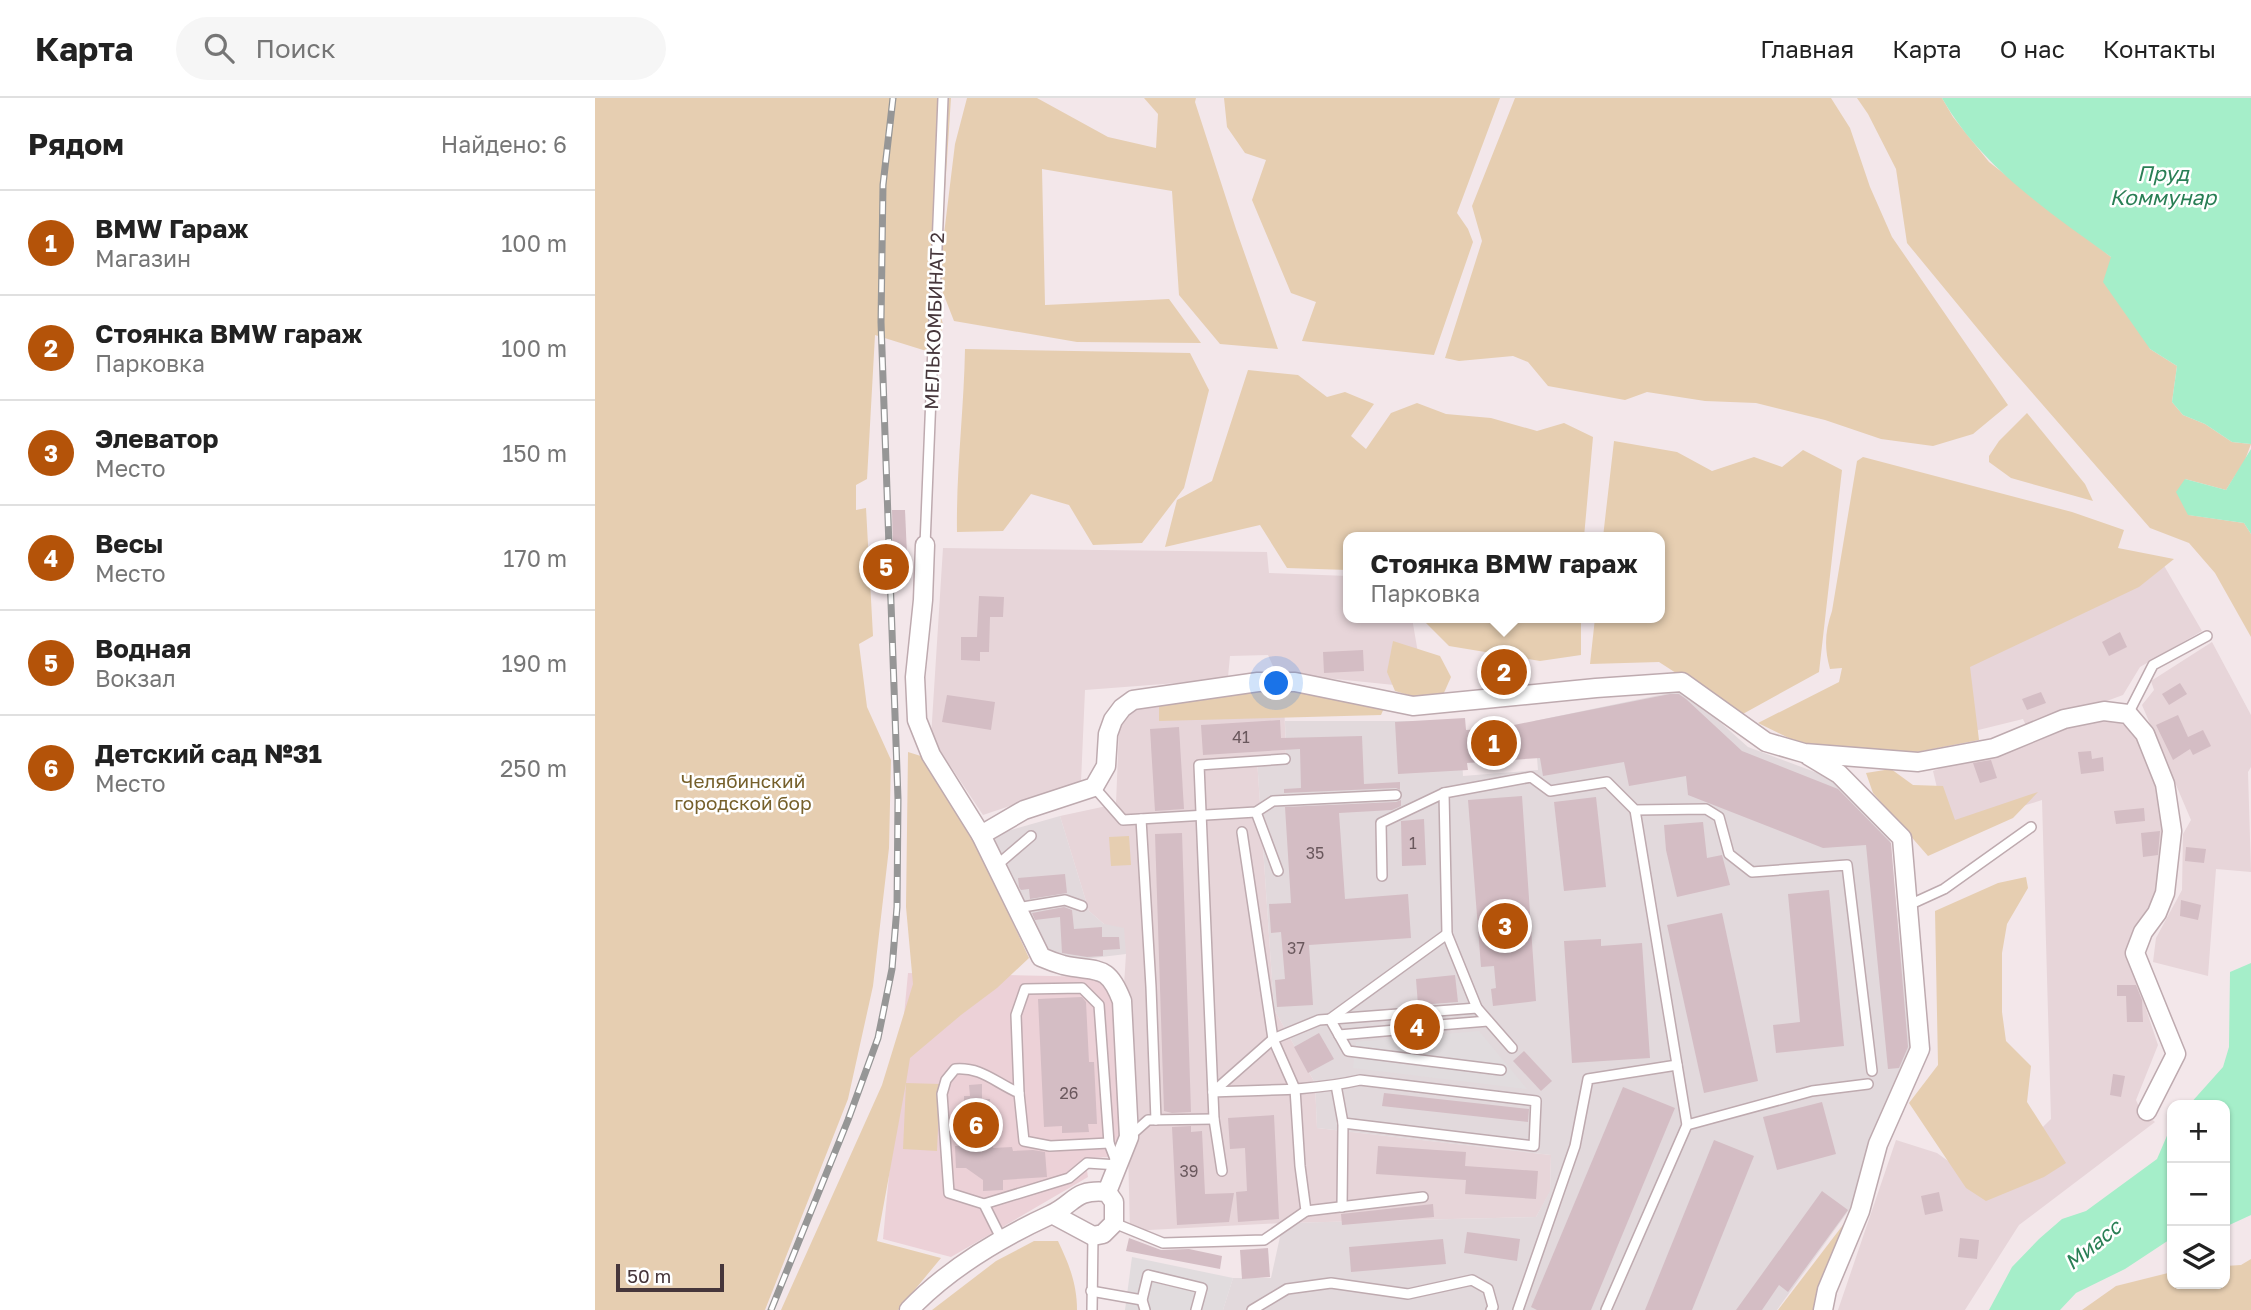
<!DOCTYPE html>
<html lang="ru">
<meta charset="utf-8">
<style>
:root{--surface:#fff;--page:#f6f6f6;--text:#222;--muted:#767676;--line:#e0e0e0;--accent:#b45309}
body{margin:0;font-family:"Golos Text",sans-serif;background:var(--page);color:var(--text)}
.controls{position:absolute;right:21px;bottom:21px;display:grid;overflow:hidden;border-radius:14px;box-shadow:0 2px 5px #0004}
.controls button{width:63px;height:63px;display:grid;place-items:center;padding:0;border:0;border-bottom:2px solid var(--line);background:var(--surface);color:var(--text);font:35px sans-serif}
.scale{position:absolute;left:21px;bottom:18px;width:108px;box-sizing:border-box;padding-left:7px;border:4px solid #46363b;border-top:0;font-size:19px;line-height:24px;white-space:nowrap;color:#46363b;-webkit-text-stroke:5px #fff;paint-order:stroke}
.you{position:absolute;left:682px;top:586px;width:24px;height:24px;margin:-18px;border:5px solid #fff;border-radius:50%;background:#1a73e8;box-shadow:0 0 0 10px #1a73e833}
.badge{display:grid;place-items:center;width:46px;height:46px;border-radius:50%;background:var(--accent);color:#fff;font-size:23px;font-weight:700}
.pin{position:absolute;translate:-50% -50%;border:4px solid #fff;box-shadow:0 2px 7px #0006}
.popup{position:absolute;left:748px;top:434px;width:322px;height:91px;box-sizing:border-box;display:grid;place-content:center;border-radius:14px;background:var(--surface);filter:drop-shadow(0 2px 5px #0005);font-size:23px;white-space:nowrap;color:var(--muted)}
.popup b{font-size:26px;color:var(--text)}
.popup::after{content:'';position:absolute;left:50%;top:100%;margin-left:-14px;border:14px solid transparent;border-top-color:var(--surface)}
.list{margin:0;padding:0;list-style:none}
h2{display:flex;justify-content:space-between;align-items:center;height:91px;margin:0;padding:0 28px;font-size:30px}
h2 small{font-size:23px;font-weight:400;color:var(--muted)}
.list li{display:grid;grid-template-columns:46px 1fr auto;gap:21px;align-items:center;box-sizing:border-box;height:105px;padding:0 28px;border-top:2px solid var(--line)}
.list b{display:block;font-size:26px;white-space:nowrap}
.list p{margin:0;font-size:23px;white-space:nowrap;color:var(--muted)}
.list em{font-size:23px;font-style:normal;color:var(--muted)}
.icon{flex:none;width:38px;height:38px;fill:none;stroke:currentColor;stroke-width:2;stroke-linecap:round;stroke-linejoin:round}
.map{position:relative;flex:none;width:1656px;height:1212px;overflow:hidden}
header{display:flex;align-items:center;gap:42px;box-sizing:border-box;height:98px;padding:0 35px;background:var(--surface);border-bottom:2px solid var(--line)}
header strong{font-size:33px}
nav{display:flex;gap:38px;margin-inline-start:auto;font-size:24px}
.search{width:490px;height:63px;background:var(--page);display:flex;align-items:center;gap:18px;box-sizing:border-box;padding:0 24px;border-radius:38px;color:var(--muted);font-size:26px}
main{display:flex}
aside{flex:1;background:var(--surface)}
.map>svg:first-child{display:block}
.residential{fill:#e7d5d9}
.industrial{fill:#e2d9dc}
.education{fill:#ecd1d7}
.green{fill:#e6ceb1}
.parking{fill:#e1dcde}
.water{fill:#a5eec9}
.building{fill:#d4bdc4}
.lines{fill:none;stroke-linecap:round;stroke-linejoin:round}
.service-casing{stroke:#beaaaf;stroke-width:12}
.minor-casing{stroke:#beaaaf;stroke-width:21}
.service{stroke:#fff;stroke-width:9}
.minor{stroke:#fff;stroke-width:18}
.rail-casing{stroke:#969696;stroke-width:7}
.rail{stroke:#fff;stroke-width:4.5;stroke-dasharray:13;stroke-linecap:butt}
.labels{text-anchor:middle;stroke-width:5;stroke-linejoin:round;paint-order:stroke}
.number-label{font-size:16px;fill:#6a585d}
.street-label{font-size:19px;fill:#46363b;stroke:#fff}
.park-label{font-size:19px;fill:#76602b;stroke:#fff}
.water-label{font-size:21px;font-style:italic;fill:#297f55;stroke:#fff}
</style>
<header>
<strong>Карта</strong>
<div class="search"><svg class="icon" aria-label="search" viewBox="0 0 24 24"><circle cx="10" cy="10" r="6"/><path d="M15 15l6 6"/></svg>Поиск</div>
<nav><a>Главная</a><a>Карта</a><a>О нас</a><a>Контакты</a></nav>
</header>
<main>
<aside>
<h2>Рядом<small>Найдено: 6</small></h2>
<ul class="list">
<li><span class="badge">1</span><div><b>BMW Гараж</b><p>Магазин</p></div><em>100 m</em></li>
<li><span class="badge">2</span><div><b>Стоянка BMW гараж</b><p>Парковка</p></div><em>100 m</em></li>
<li><span class="badge">3</span><div><b>Элеватор</b><p>Место</p></div><em>150 m</em></li>
<li><span class="badge">4</span><div><b>Весы</b><p>Место</p></div><em>170 m</em></li>
<li><span class="badge">5</span><div><b>Водная</b><p>Вокзал</p></div><em>190 m</em></li>
<li><span class="badge">6</span><div><b>Детский сад №31</b><p>Место</p></div><em>250 m</em></li>
</ul>
</aside>
<div class="map">
<svg width="1656" height="1212" viewBox="0 0 1656 1212">
<rect width="100%" height="100%" fill="#f3e7ea"/>
<!-- residential -->
<g class="residential">
<path d="M348 450 672 454 674 475 753 478V520H817L829 590 681 575 673 557 635 558 633 579 595 584 490 592 486 684 388 717 336 639Z"/>
<path d="M1564 459 1607 533 1545 569 1528 597 1433 632 1428 621 1359 638 1341 577Z"/>
<path d="M1617 544 1656 617V669L1653 674 1656 774 1621 771 1613 878 1558 864 1561 840 1587 792 1588 736 1596 722 1547 607 1559 592 1556 583Z"/>
<path d="M689 601 691 659 662 661 679 911 720 985 722 1030 956 1057 955 1094 941 1119 688 1125 535 1133 529 887 531 856 509 826 494 813 465 718 521 706 524 631 542 607Z"/>
<path d="M1510 616 1531 618 1560 670 1573 734 1566 795 1537 869 1563 947 1541 1002 1545 1011 1560 1024 1424 1127 1370 1212H1243L1301 1042 1342 1055 1388 1088 1456 1021 1447 702 1352 732 1338 673 1378 658 1414 650Z"/>
</g>
<!-- industrial -->
<g class="industrial">
<path d="M1089 592 1153 649 1252 686 1294 735 1316 958 1254 1112 1182 1212H628L638 1180H676L688 1125 941 1119 955 1093 956 1057 722 1030 720 985 679 911 662 661 691 659 690 623H865L868 678 943 672 939 623Z"/>
<path d="M465 718 494 813 509 826 529 830 531 856 465 864 450 855 395 738Z"/>
</g>
<!-- education -->
<path class="education" d="M313 875 501 879 519 903 525 1055 518 1059 490 1060 493 1079 356 1159 288 1141Z"/>
<!-- green -->
<g class="green">
<path d="M0 0H356L345 169 360 46 372 0H442L513 39 561 50 563 16 549 0H601L600 4 641 131 683 251 625 246 584 197 577 93 447 71 450 207 574 201 606 245 482 244 359 223 343 182 341 203 348 226 341 256 280 237 272 381 261 387V412L271 410 278 538 264 546 272 609 296 662 294 750 278 888 253 1001 170 1212H0Z"/>
<path d="M629 0H905L862 115 873 131 878 144 839 257 707 243 721 204 696 195 657 102 671 62 650 55 632 29Z"/>
<path d="M920 0H1236L1255 30 1275 89 1297 139 1413 307 1378 336 1338 348 1286 341 1230 322 1161 305 1110 303 1052 294 1030 302 953 288 933 264 918 258 864 263 850 260 887 143 877 108Z"/>
<path d="M1262 0H1347L1358 19 1394 64 1516 159 1555 251 1582 268 1577 304 1588 317 1610 326 1637 344 1656 346 1650 362 1631 392 1590 381 1594 417 1649 425 1656 436V539L1620 475 1594 445 1555 430 1406 259 1312 145 1301 71 1273 16Z"/>
<path d="M370 251 595 255 614 292 589 390 547 445 498 447 474 407 436 396 408 433 362 434C361 373 369 312 370 251Z"/>
<path d="M653 272 703 277 732 299 750 294 779 306 756 338 771 351 796 315 822 305 851 316 896 320 942 333 969 325 998 339 989 439H753V472L692 470 665 427 570 449 582 402 617 383Z"/>
<path d="M1432 315 1490 386 1498 403 1416 380 1394 364V358L1404 343Z"/>
<path d="M1019 343 1082 354 1117 373 1159 359 1187 369 1208 352 1247 372 1224 574 1146 617 1064 564 995 566 1000 520H1065V439H1008Z"/>
<path d="M1268 359 1477 414 1529 432 1523 450 1579 461 1544 489 1375 569 1384 642 1306 657 1202 644 1163 625 1244 584 1247 570 1235 571C1229 550 1230 533 1237 513L1262 363Z"/>
<path d="M826 520H986V557L945 563 854 548Z"/>
<path d="M798 543 845 558 856 579 848 597 831 602 800 593 792 574Z"/>
<path d="M692 589 790 608 786 617 564 623V602Z"/>
<path d="M313 654 329 659 384 751 434 860 402 890 366 917 315 960 311 985 345 986 342 1053 308 1051 311 985 282 1143 346 1160 303 1212H186L287 987 318 886 311 809Z"/>
<path d="M1296 671 1318 687 1348 688 1360 722 1443 694 1418 720 1333 758 1278 695 1271 675Z"/>
<path d="M534 738 536 767 516 768 514 739Z"/>
<path d="M1431 779 1433 790 1412 826 1407 855V914L1411 943 1436 968 1432 1004 1471 1065 1449 1079 1391 1103 1371 1090 1314 1005 1343 967 1340 813 1403 785Z"/>
<path d="M1251 1123 1222 1212H1183Z"/>
<path d="M439 1143H463C474 1166 482 1186 482 1212H337L401 1163Z"/>
<path d="M1656 1161V1212H1487L1521 1188 1577 1174V1186H1630V1168L1646 1167Z"/>
</g>
<!-- parking -->
<g class="parking">
<path d="M927 557 928 590 891 592 890 559Z"/>
<path d="M884 933 932 991 758 970 761 944Z"/>
<path d="M537 1159 638 1180 628 1212H530Z"/>
</g>
<!-- water -->
<g class="water">
<path d="M1347 0H1656V346L1637 344 1610 326 1588 317 1577 304 1582 268 1555 251 1508 184 1516 159C1453 113 1386 69 1347 0Z"/>
<path d="M1656 351V436L1649 425 1593 417 1581 394 1590 381 1631 392Z"/>
<path d="M1656 865V1117L1630 1129V1007H1594L1628 969 1634 949 1635 874Z"/>
<path d="M1577 1026V1140L1530 1171 1481 1195 1465 1212H1394L1417 1169 1444 1141 1467 1121 1491 1113 1562 1061Z"/>
</g>
<!-- building -->
<g class="building">
<path d="M297 412H310L312 457 298 458Z"/>
<path d="M384 498 409 499 408 519H395L394 554H385V563L366 562V539H382Z"/>
<path d="M1525 534 1532 549 1514 558 1507 544Z"/>
<path d="M768 552 769 573 729 575 728 554Z"/>
<path d="M1585 585 1592 596 1574 607 1567 596Z"/>
<path d="M1446 594 1451 605 1432 612 1427 601Z"/>
<path d="M1075 596H1084L1091 601 1147 653 1243 691 1296 745 1313 949 1304 970 1293 971 1271 747 1228 750 1093 697 1091 678 1034 688 1029 664 948 678 945 660 872 665 873 672 803 676 800 624 870 620 871 632 919 629V627Z"/>
<path d="M352 597 400 604 396 632 347 624Z"/>
<path d="M1583 617 1593 639 1608 632 1616 648 1598 657 1595 651 1578 662 1561 627Z"/>
<path d="M685 622 686 640 767 638 769 686 805 684V692L801 690 689 695V691L706 690 705 651 608 657 606 627Z"/>
<path d="M584 629 589 711 560 713 555 631Z"/>
<path d="M1496 653 1497 661 1508 659 1509 673 1486 676 1483 654Z"/>
<path d="M1396 662 1402 680 1385 685 1378 665Z"/>
<path d="M927 698 941 903 898 908 896 891 901 890 899 868 886 869 873 702Z"/>
<path d="M1001 699 1011 789 969 793 959 704Z"/>
<path d="M806 702V708L797 712 744 715 750 801 813 796 816 840 714 847 718 907 682 909 680 882 690 881 686 834 676 835 674 806 696 805 690 709 801 704Z"/>
<path d="M1549 710 1550 723 1521 726 1519 713Z"/>
<path d="M829 721 831 767 807 768 806 723Z"/>
<path d="M1108 724 1112 760 1127 757 1135 787 1082 799 1071 752 1069 727Z"/>
<path d="M1565 733 1563 757 1548 759 1546 735Z"/>
<path d="M587 735 596 1014 577 1015 569 1013 560 736Z"/>
<path d="M1591 749 1611 751 1609 765 1590 763Z"/>
<path d="M470 776 472 795 435 801 434 791 426 792 424 789 423 780Z"/>
<path d="M1234 792 1249 948 1181 955 1178 927 1205 924 1193 796Z"/>
<path d="M1586 802 1606 807 1603 822 1585 818Z"/>
<path d="M469 809 477 812 479 831 507 829V839H524L525 851 508 852V858L492 859 467 855 465 819 440 822 437 815Z"/>
<path d="M1127 815 1163 983 1109 995 1072 827Z"/>
<path d="M1006 841V848L1047 845 1055 960 977 965 969 843Z"/>
<path d="M860 877 863 904 823 907 821 881Z"/>
<path d="M1522 887H1541L1547 902 1548 924H1532L1531 898H1522Z"/>
<path d="M487 899 491 904 494 964H499L502 1026H493L494 1034 467 1035V1028L449 1029 443 901Z"/>
<path d="M843 920 838 923 837 928 844 936 801 940 807 936 808 931 800 923Z"/>
<path d="M724 935 739 961 713 975 699 949Z"/>
<path d="M929 953 957 983 946 993 918 963Z"/>
<path d="M1518 976 1530 978 1526 999 1515 997Z"/>
<path d="M387 986V1001H395L398 1050 417 1049 418 1053 438 1052 450 1054 452 1079 408 1082V1092L388 1093V1082L371 1070H361L360 1048H368L365 1006 369 1005V998H375L374 987Z"/>
<path d="M1028 989 1080 1010 996 1212H942L936 1209Z"/>
<path d="M789 995 934 1011 933 1024 787 1008Z"/>
<path d="M1227 1004 1241 1056 1182 1072 1168 1019Z"/>
<path d="M679 1017 684 1121 643 1124 641 1094 652 1093 650 1050 635 1051 633 1020Z"/>
<path d="M596 1028V1034L607 1033 610 1096 639 1095 634 1124 582 1127 577 1029Z"/>
<path d="M1119 1042 1159 1058 1097 1212H1050Z"/>
<path d="M783 1048 871 1054 870 1068 943 1073 941 1101 870 1096 871 1082 781 1076Z"/>
<path d="M1227 1093 1253 1112 1193 1194 1184 1187 1167 1212H1141Z"/>
<path d="M1344 1094 1348 1113 1330 1117 1326 1098Z"/>
<path d="M838 1106 839 1119 747 1127 746 1116Z"/>
<path d="M872 1134 925 1141 922 1163 869 1155Z"/>
<path d="M534 1140 566 1152 594 1151 627 1158 625 1171 531 1153Z"/>
<path d="M1365 1140 1384 1142 1382 1161 1363 1159Z"/>
<path d="M848 1141 851 1166 756 1174 754 1149Z"/>
<path d="M673 1150 675 1179 647 1181 645 1152Z"/>
</g>
<g class="lines">
<defs>
<g id="service">
<path d="M330 447 348 0"/>
<path d="M899 600 902 563"/>
<path d="M1533 616 1558 567 1612 538"/>
<path d="M499 689 528 722 661 714 678 703 801 697"/>
<path d="M661 714 683 773"/>
<path d="M546 721 556 889 561 1022"/>
<path d="M401 768 436 738"/>
<path d="M787 778 786 725 849 695"/>
<path d="M1314 807 1349 791 1436 729"/>
<path d="M422 810 470 802 487 808"/>
<path d="M852 836 735 921 753 953 906 972"/>
<path d="M844 927 893 923"/>
<path d="M744 937 801 932"/>
<path d="M917 950 882 910 852 836 849 695 936 679 955 693 1012 684 1040 712 1111 711 1124 719 1134 756 1157 774 1252 767 1277 973"/>
<path d="M741 987 748 1025 747 1109"/>
<path d="M618 994C667 992 717 993 765 982L941 1003 939 1048 748 1025"/>
<path d="M618 994 678 941 724 922 882 910"/>
<path d="M424 995 421 917 430 891 487 890 504 907 514 1045 522 1066"/>
<path d="M1092 1027 1217 993 1273 986"/>
<path d="M535 1038 553 1022 619 1021"/>
<path d="M514 1045 455 1048 429 1043 424 995C399 984 387 969 360 971L351 982 347 996 354 1095 389 1106 474 1080 492 1065 523 1067"/>
<path d="M627 1073 619 1021 604 667 690 661"/>
<path d="M389 1106 406 1140"/>
<path d="M711 1113 828 1099"/>
<path d="M519 1125 568 1145 669 1142 711 1113 705 1068 700 991 678 941 647 734"/>
<path d="M496 1193 547 1202"/>
<path d="M497 1212 498 1138"/>
<path d="M550 1212 547 1202 553 1177 607 1190 601 1212"/>
<path d="M657 1212 692 1191 736 1185 813 1196 877 1182 893 1191 898 1209 896 1212"/>
<path d="M923 1212 980 1048 993 981 1082 967"/>
<path d="M1011 1212 1092 1027 1040 712"/>
</g>
<g id="minor">
<path d="M330 447 328 502 320 579 322 622 336 657 386 737 446 859C453 862 461 865 468 867 502 875 512 864 527 903L534 1039 512 1094"/>
<path d="M1214 658 1244 676 1307 740 1325 951 1283 1046 1265 1113 1232 1192 1228 1212"/>
<path d="M386 737 429 712 499 689 511 668 513 636 518 622 527 610 538 602 663 584H700L818 608 1001 590 1087 584 1171 644 1209 655 1323 664 1399 650 1469 621 1509 613 1533 616 1550 636 1570 686 1577 733 1570 795 1562 815 1548 834 1540 855 1581 956 1552 1013"/>
<path d="M314 1212C354 1170 403 1141 455 1117 481 1105 478 1091 512 1094L519 1104V1125L508 1136 498 1138 457 1116"/>
</g>
</defs>
<!-- service casing -->
<use href="#service" class="service-casing"/>
<!-- minor casing -->
<use href="#minor" class="minor-casing"/>
<!-- service -->
<use href="#service" class="service"/>
<!-- minor -->
<use href="#minor" class="minor"/>
<defs>
<path id="rail" d="M176 1212 253 1022 283 940 297 871 302 809 303 701 286 224 288 87 298 0"/>
</defs>
<!-- rail casing -->
<use href="#rail" class="rail-casing"/>
<!-- rail -->
<use href="#rail" class="rail"/>
</g>
<g class="labels">
<!-- number labels -->
<g class="number-label">
<text x="646" y="645">41</text>
<text x="818" y="751">1</text>
<text x="720" y="761">35</text>
<text x="701" y="856">37</text>
<text x="474" y="1001">26</text>
<text x="594" y="1079">39</text>
</g>
<!-- street labels -->
<g class="street-label">
<text transform="translate(339 223) rotate(-88)" y="7">МЕЛЬКОМБИНАТ 2</text>
</g>
<!-- park labels -->
<g class="park-label">
<text x="148" y="690">Челябинский<tspan x="148" dy="22">городской бор</tspan></text>
</g>
<!-- water labels -->
<g class="water-label">
<text x="1568" y="83">Пруд<tspan x="1568" dy="24">Коммунар</tspan></text>
<text transform="translate(1498 1147) rotate(-39)" y="7">Миасс</text>
</g>
</g>
</svg>
<div class="controls">
<button>+</button>
<button>−</button>
<button><svg class="icon" aria-label="layers" viewBox="0 0 24 24"><path d="M12 4l9 5-9 5-9-5zM3 14l9 5 9-5"/></svg></button>
</div>
<div class="scale">50 m</div>
<div class="you"></div>
<div class="pin badge" style="left:899px;top:645px">1</div>
<div class="pin badge" style="left:909px;top:574px">2</div>
<div class="popup"><b>Стоянка BMW гараж</b>Парковка</div>
<div class="pin badge" style="left:910px;top:828px">3</div>
<div class="pin badge" style="left:822px;top:929px">4</div>
<div class="pin badge" style="left:291px;top:469px">5</div>
<div class="pin badge" style="left:381px;top:1027px">6</div>
</div>
</main>
